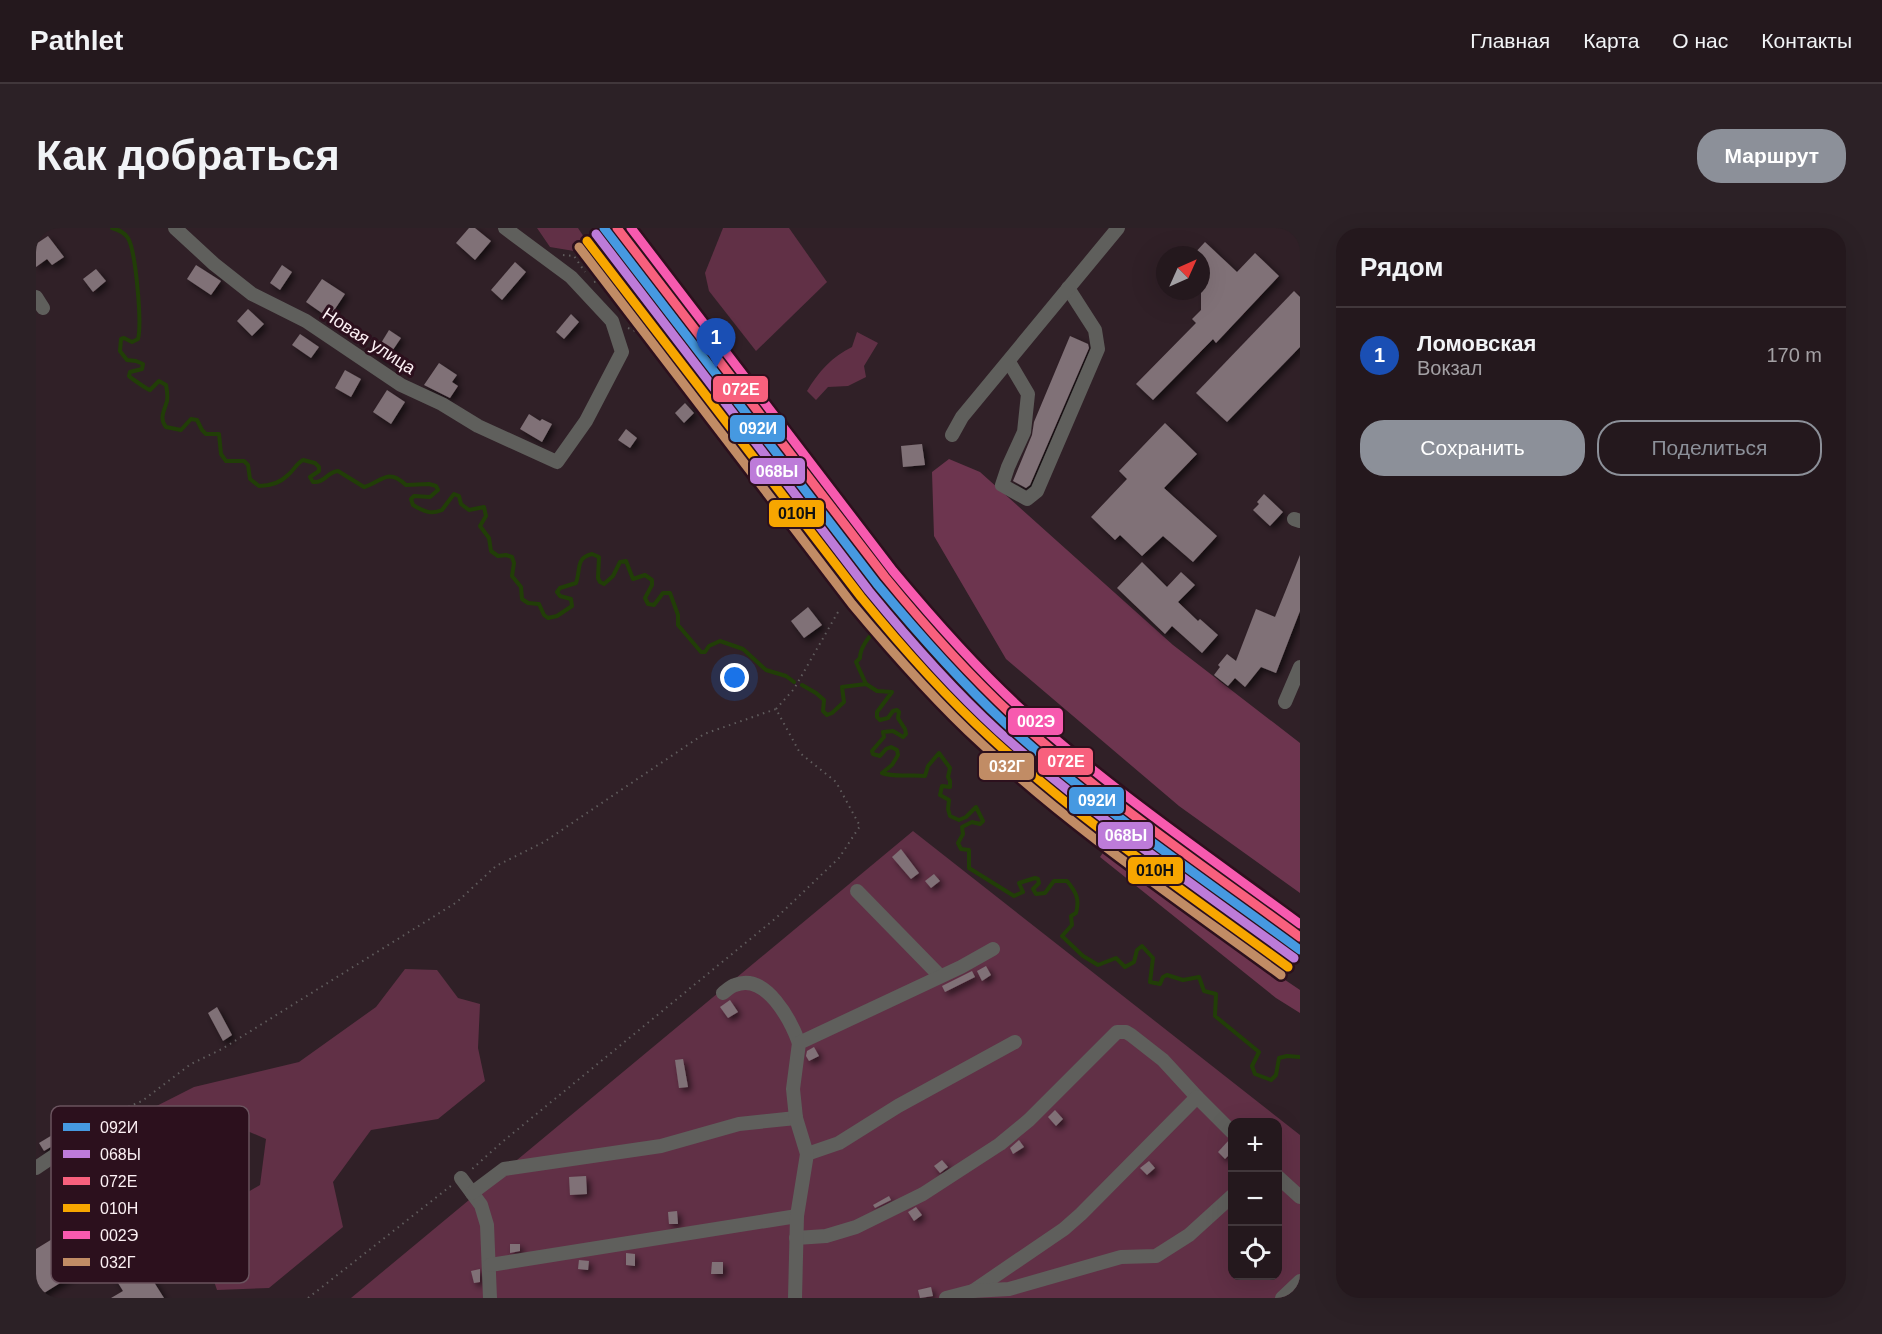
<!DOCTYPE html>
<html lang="ru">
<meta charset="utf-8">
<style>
:root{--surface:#24181d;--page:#2c2126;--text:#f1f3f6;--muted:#a3a0a4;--line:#41373b;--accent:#8c9099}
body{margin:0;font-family:Arial,sans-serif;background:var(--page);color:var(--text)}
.controls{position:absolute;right:18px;bottom:18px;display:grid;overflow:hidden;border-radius:12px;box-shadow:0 6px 24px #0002}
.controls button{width:54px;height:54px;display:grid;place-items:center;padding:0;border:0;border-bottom:2px solid var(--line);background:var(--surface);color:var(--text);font:30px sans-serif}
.compass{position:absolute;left:1120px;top:18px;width:54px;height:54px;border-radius:50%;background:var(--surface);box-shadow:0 6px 24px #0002;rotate:45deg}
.you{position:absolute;left:699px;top:450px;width:21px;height:21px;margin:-15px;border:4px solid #fff;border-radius:50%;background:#1a73e8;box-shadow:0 0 0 9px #1a73e833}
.badge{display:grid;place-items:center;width:39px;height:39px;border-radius:50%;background:var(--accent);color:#fff;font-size:20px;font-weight:700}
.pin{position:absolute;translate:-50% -50px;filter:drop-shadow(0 2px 3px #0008)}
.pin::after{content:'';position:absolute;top:32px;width:21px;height:18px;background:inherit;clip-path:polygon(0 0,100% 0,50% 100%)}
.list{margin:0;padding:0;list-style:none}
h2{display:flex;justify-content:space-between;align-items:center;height:78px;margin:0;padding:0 24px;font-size:26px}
h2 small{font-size:20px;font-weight:400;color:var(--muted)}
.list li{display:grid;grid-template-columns:39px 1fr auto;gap:18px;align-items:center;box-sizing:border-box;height:96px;padding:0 24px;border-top:2px solid var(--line)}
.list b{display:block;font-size:22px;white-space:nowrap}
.list p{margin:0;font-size:20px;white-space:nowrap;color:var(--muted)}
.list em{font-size:20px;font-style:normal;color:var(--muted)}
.actions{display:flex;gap:12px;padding:18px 24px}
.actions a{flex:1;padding:14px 0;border:2px solid var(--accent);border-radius:24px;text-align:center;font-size:21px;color:var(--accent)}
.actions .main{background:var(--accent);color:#fff}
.icon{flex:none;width:33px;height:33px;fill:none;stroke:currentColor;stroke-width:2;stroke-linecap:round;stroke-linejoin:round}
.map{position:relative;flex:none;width:1264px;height:1070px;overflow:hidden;border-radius:24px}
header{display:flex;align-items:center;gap:36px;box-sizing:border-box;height:84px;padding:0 30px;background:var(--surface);border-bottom:2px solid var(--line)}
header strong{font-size:28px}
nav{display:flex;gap:33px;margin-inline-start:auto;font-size:21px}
.intro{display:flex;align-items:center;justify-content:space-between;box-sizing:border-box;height:144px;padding:0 36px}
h1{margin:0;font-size:42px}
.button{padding:15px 27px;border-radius:24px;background:var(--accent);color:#fff;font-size:21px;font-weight:700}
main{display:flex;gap:36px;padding:0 36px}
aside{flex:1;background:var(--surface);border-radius:24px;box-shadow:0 6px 24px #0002}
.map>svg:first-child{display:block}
.green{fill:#613046;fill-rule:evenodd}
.forest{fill:#6d354f}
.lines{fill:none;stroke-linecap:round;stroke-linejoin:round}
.stream{stroke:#213e07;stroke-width:4}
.building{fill:#807177;filter:url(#shadow)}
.path{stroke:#605c5d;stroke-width:2;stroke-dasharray:1.5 4.5;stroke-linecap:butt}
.minor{stroke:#5f5f5c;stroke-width:14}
.rail-1-casing{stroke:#2c101d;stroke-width:14}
.rail-2-casing{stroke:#2c101d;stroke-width:14}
.rail-3-casing{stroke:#2c101d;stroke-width:14}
.rail-4-casing{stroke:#2c101d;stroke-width:14}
.rail-5-casing{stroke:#2c101d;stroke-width:14}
.rail-6-casing{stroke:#2c101d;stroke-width:14}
.rail-1{stroke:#4699e1;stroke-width:9}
.rail-2{stroke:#bd7bd9;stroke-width:9}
.rail-3{stroke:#f8607d;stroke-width:9}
.rail-4{stroke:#f7a600;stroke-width:9}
.rail-5{stroke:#f75aaf;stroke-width:9}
.rail-6{stroke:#c18c65;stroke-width:9}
.labels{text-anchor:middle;stroke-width:6;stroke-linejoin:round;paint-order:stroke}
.street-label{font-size:18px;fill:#fcf0f4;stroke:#2c101d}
.key{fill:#2c101d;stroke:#6a535e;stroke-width:1.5}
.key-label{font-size:16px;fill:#fcf0f4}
.line-badge{stroke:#2c101d;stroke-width:2}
.badge-label{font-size:16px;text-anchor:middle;font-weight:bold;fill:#fff}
.pale-badge-label{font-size:16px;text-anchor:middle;font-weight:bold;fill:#111}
</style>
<header>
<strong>Pathlet</strong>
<nav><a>Главная</a><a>Карта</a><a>О нас</a><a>Контакты</a></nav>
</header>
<div class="intro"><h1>Как добраться</h1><a class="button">Маршрут</a></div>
<main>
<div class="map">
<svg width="1264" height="1070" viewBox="0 0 1264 1070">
<defs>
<filter id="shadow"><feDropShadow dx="3.5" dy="3.5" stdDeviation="3" flood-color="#0009"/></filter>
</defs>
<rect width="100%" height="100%" fill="#302027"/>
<!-- green -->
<g class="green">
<path d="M501 0H542L564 33 562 39 538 23 514 19Z"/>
<path d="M687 0H753L791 54 720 123 673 63 669 45Z"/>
<path d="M821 104 842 115 828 138 830 149 812 158 792 159 780 172 771 163C782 144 797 128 816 119Z"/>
<path d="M877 603 1264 907V1070H315ZM1196 894H1242V1048H1196Z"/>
<path d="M369 741 401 742 422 770 444 776 442 820 449 853 402 891 335 902 297 954 307 999 233 1060 181 1062 164 1012 170 989 224 957 230 911 174 887 141 896 121 956 88 912 89 894 158 859 263 834 340 779Z"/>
</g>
<!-- forest -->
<g class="forest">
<path d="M913 231 944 244 1137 417 1264 515V665L1143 578 970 431 898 308 896 244Z"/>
<path d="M1071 619 1218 731 1264 762V785L1240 770 1064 629Z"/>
</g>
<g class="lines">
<!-- stream -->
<g class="stream">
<path d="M76 0C83 2 88 4 92 10 100 24 106 95 102 111L96 114 88 110 85 111 84 123 91 132 100 133 107 136 106 141 94 144 93 148C95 150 112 162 114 162L123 153 130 157C131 162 132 168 131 173 128 184 123 190 130 199L145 202 155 191 161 192 166 202 170 206H183L185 226 190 233H208L212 237 214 251 223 258C234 258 244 255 252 247 258 242 260 236 267 232L279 235 283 239V243L274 249 277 254C289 255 291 244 302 243L328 259C346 254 351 239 370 257L393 256 400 258 402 262 394 269 378 268 375 271 377 277C387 283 395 287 406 282L418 266 423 268 425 276 433 282 448 279 450 288 444 298 453 310 455 323 462 328 470 327 476 329 478 335 476 348 485 359 486 371 492 375 503 376 508 387 512 390 521 388 536 378 535 371 524 368 521 364 524 360 540 355C545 342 539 330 556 326L563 329 562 350 564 354 568 356 577 348 584 334 590 333 597 351 609 347 616 352V357L609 370 612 376 618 377 627 365H634L642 387V397L665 424H669L673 418 684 413 707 421 730 442 750 448 758 454"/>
<path d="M830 456 820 434 824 430C824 418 837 404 846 396"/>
<path d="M766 457 780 465 788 472 787 483 791 487 796 485 808 474 806 459 830 456 841 463 856 464 841 484V489L844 492 852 490 857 483 861 482 863 484 862 490 869 501 870 506 867 509 857 503 847 504 848 509 836 523 837 526 844 528 850 521 855 519 861 522 862 527 856 537 846 545C860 550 874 546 889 548L892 538 903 525 914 540 912 549 914 553V559L906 558 904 567 913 572 912 581 914 588 923 592 930 589 940 579 947 593 944 596 936 594 926 599 927 606 922 615 925 621 933 622V640L978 668 987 664 983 655 999 650 1002 651 1003 655 997 661 1000 666 1009 665 1018 653H1031C1040 664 1044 671 1040 685L1035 688 1036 697 1026 708 1047 728 1062 737 1080 730 1089 739 1098 734 1101 722 1106 718 1117 730 1114 754 1124 756 1127 749 1131 747 1147 752 1163 749 1168 763 1180 766 1179 788 1223 824 1216 838 1219 846 1235 852 1240 847 1243 830 1251 828 1264 829"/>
</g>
</g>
<!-- building -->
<g class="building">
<path d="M433 0H439L455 13 439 32 420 15Z"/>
<path d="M12 8 28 29 16 37 11 31 0 39V16Z"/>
<path d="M1169 14 1201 44 1219 25 1243 48 1180 115 1177 111 1117 172 1100 156 1160 95 1156 91 1165 82V27H1157Z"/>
<path d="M479 34 490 44 466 72 455 62Z"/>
<path d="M160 37 185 53 175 67 151 51Z"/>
<path d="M246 37 256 44 244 62 234 55Z"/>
<path d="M60 41 70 53 57 64 47 51Z"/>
<path d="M286 51 309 66 293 90 270 74Z"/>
<path d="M1258 63 1264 69V119L1191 194 1160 165Z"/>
<path d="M212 81 228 96 216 108 201 93Z"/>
<path d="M535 86 543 94 528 111 520 104Z"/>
<path d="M353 102 365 110 350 132 339 125Z"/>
<path d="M264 106 283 119 275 130 256 117Z"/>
<path d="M1034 108 1052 116 1053 120 994 257 990 260 977 253 996 207 998 194Z"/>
<path d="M403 135 421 147 416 154 422 158 414 170 388 157Z"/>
<path d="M309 142 325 151 315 169 299 160Z"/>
<path d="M351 162 369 174 355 196 337 184Z"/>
<path d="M649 175 658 185 648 195 639 185Z"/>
<path d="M493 186 504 193 506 191 516 196 506 214 484 201Z"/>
<path d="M1129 195 1161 226 1128 260 1181 308 1157 334 1127 308 1106 328 1084 307 1079 312 1055 289 1091 251 1083 243Z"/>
<path d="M590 201 601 210 594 220 582 212Z"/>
<path d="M886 216 889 237 867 239 865 218Z"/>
<path d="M1228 266 1247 284 1234 298 1217 282 1223 276 1221 274Z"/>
<path d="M1264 327V383L1240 445 1225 439 1209 459 1199 450 1192 458 1178 447 1184 439 1182 437 1191 426 1200 433 1220 381 1239 389Z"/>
<path d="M1106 334 1131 359 1145 344 1159 357 1142 374 1162 393 1164 391 1182 407 1166 425 1136 398 1129 406 1081 360Z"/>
<path d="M772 379 786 397 768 410 755 393Z"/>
<path d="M865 621 883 645 875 651 856 629Z"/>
<path d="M898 646 904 653 895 660 889 653Z"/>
<path d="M950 738 955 747 946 753 941 743Z"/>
<path d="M936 743 939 749 909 764 906 758Z"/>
<path d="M694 772 702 784 692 790 684 779Z"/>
<path d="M181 779 196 807 187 813 172 785Z"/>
<path d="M778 819 783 828 773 833 770 828 771 823Z"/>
<path d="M647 831 652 859 643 860 639 832Z"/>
<path d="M1019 882 1027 891 1020 898 1012 889Z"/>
<path d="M18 906 23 914 8 923 3 915Z"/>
<path d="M983 912 988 919 977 926 974 920Z"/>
<path d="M1193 912 1197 913V923L1189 931 1182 924Z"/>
<path d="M906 932 912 939 904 945 898 938Z"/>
<path d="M1113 933 1119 940 1111 947 1104 940Z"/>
<path d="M550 948 551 966 534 967 533 949Z"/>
<path d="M853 968 855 972 839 980 837 977Z"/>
<path d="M70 978 128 1070H75L87 1063 66 1029 0 1070V1021Z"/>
<path d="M880 979 886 987 878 993 872 984Z"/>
<path d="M641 983 642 996H633L632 984Z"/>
<path d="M474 1016H484V1023L474 1025Z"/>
<path d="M590 1025 599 1026V1038L590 1037Z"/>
<path d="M543 1032 553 1033 552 1042 542 1041Z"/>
<path d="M676 1034H687V1046H675Z"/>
<path d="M444 1041V1054L438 1055 435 1043Z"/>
<path d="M895 1059 897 1068 884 1070 882 1062Z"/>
</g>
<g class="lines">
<!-- path -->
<g class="path">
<path d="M527 27 538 28 549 44"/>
<path d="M558 54 569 52 593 37"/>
<path d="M592 100 602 104 627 81"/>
<path d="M740 481 758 461 802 384"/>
<path d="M46 905 57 894 106 873 155 836 186 821 421 674 460 638 508 614 668 506 740 481 764 525 800 554 824 598 803 630 740 690 465 915 435 942"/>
<path d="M272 1070 416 957"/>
</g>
<!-- minor -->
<g class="minor">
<path d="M139 0 178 36 216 66 270 93 365 157 406 176 442 198 521 234 550 193 586 124 576 93 535 49 469 0"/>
<path d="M0 69 7 80"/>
<path d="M973 134 992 166 988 204 972 239 966 257 991 271 1001 263 1062 121 1059 102 1032 60"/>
<path d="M916 207 926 189 1082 0"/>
<path d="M1258 291 1264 293"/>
<path d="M1249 474 1264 439"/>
<path d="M821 663 903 747"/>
<path d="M687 765C691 762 695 758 699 757 730 744 755 793 763 815"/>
<path d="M771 926 803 915 862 878 979 814"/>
<path d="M0 940 37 915"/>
<path d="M1242 949 1264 969"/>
<path d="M425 950 445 977 451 997 454 1070"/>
<path d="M436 965 468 941 625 918 703 896 760 890"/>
<path d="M760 1010 790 1008 820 999 887 966 964 916 993 892 1081 804H1090L1095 807 1127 832 1161 869"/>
<path d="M454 1037 761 988"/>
<path d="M937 1063 1028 1001 1045 986 1161 869 1196 904"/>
<path d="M759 1070 761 988 771 926 760 890 757 861 763 815 925 739 957 721"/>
<path d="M910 1070 937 1063 973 1061 1085 1029 1120 1028 1153 1007 1196 968"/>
<path d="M1246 1070 1264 1053"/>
</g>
<defs>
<path id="rail-1" d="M568 0 841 356C881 404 922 451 968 494 1059 578 1164 648 1264 722"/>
<path id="rail-2" d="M560 6 833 363C873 412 915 460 962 503 1055 587 1158 657 1258 730"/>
<path id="rail-3" d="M581 0 849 349C889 398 930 444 976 487 1065 569 1166 637 1264 709"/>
<path id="rail-4" d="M551 13 825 369C865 418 907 466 954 509 1046 594 1151 665 1252 739"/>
<path id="rail-5" d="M595 0 857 343C897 391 938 438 984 480 1071 559 1169 626 1264 696"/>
<path id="rail-6" d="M543 19 816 376C857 425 899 473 946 516 1038 602 1144 673 1245 747"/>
</defs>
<!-- rail-1 casing -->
<use href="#rail-1" class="rail-1-casing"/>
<!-- rail-2 casing -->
<use href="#rail-2" class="rail-2-casing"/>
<!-- rail-3 casing -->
<use href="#rail-3" class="rail-3-casing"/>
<!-- rail-4 casing -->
<use href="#rail-4" class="rail-4-casing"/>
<!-- rail-5 casing -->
<use href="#rail-5" class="rail-5-casing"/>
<!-- rail-6 casing -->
<use href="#rail-6" class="rail-6-casing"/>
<!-- rail-1 -->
<use href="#rail-1" class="rail-1"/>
<!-- rail-2 -->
<use href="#rail-2" class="rail-2"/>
<!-- rail-3 -->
<use href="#rail-3" class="rail-3"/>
<!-- rail-4 -->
<use href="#rail-4" class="rail-4"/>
<!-- rail-5 -->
<use href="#rail-5" class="rail-5"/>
<!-- rail-6 -->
<use href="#rail-6" class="rail-6"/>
</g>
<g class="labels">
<!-- street labels -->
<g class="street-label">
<text transform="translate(333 113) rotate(33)" y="6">Новая улица</text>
</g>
</g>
<!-- legend -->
<rect x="15" y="878" width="198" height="177" rx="9" class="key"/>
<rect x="27" y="895" width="27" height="8" fill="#4699e1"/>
<rect x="27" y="922" width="27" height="8" fill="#bd7bd9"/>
<rect x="27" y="949" width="27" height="8" fill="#f8607d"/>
<rect x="27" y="976" width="27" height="8" fill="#f7a600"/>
<rect x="27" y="1003" width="27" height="8" fill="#f75aaf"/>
<rect x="27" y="1030" width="27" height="8" fill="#c18c65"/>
<g class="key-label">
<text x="64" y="905">092И</text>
<text x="64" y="932">068Ы</text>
<text x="64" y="959">072Е</text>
<text x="64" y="986">010Н</text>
<text x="64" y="1013">002Э</text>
<text x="64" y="1040">032Г</text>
</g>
<g class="line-badge">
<rect x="676" y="147" width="57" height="28" rx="6" fill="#f8607d"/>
<rect x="693" y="186" width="57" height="29" rx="6" fill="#4699e1"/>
<rect x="713" y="229" width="57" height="28" rx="6" fill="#bd7bd9"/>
<rect x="732" y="271" width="57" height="29" rx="6" fill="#f7a600"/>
<rect x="971" y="479" width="57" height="29" rx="6" fill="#f75aaf"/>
<rect x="1001" y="519" width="57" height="29" rx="6" fill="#f8607d"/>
<rect x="942" y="524" width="57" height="29" rx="6" fill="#c18c65"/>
<rect x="1032" y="558" width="57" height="29" rx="6" fill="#4699e1"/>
<rect x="1061" y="593" width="57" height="29" rx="6" fill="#bd7bd9"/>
<rect x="1091" y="628" width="57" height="29" rx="6" fill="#f7a600"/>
</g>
<g class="badge-label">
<text x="705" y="167">072Е</text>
<text x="722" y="206">092И</text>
<text x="741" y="249">068Ы</text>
<text x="1000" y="499">002Э</text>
<text x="1030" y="539">072Е</text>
<text x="971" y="544">032Г</text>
<text x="1061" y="578">092И</text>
<text x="1090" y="613">068Ы</text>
</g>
<g class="pale-badge-label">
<text x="761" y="291">010Н</text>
<text x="1119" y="648">010Н</text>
</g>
</svg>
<div class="controls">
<button>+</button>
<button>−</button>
<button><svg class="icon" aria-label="locate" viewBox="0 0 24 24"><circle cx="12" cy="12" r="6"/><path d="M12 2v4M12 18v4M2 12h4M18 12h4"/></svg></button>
</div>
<svg class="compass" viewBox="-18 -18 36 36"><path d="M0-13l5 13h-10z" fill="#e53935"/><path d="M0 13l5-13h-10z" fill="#a3a0a4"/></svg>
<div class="you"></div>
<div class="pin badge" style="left:680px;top:140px;background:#1a4fb4">1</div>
</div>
<aside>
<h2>Рядом<small></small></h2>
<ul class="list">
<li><span class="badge" style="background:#1a4fb4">1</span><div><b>Ломовская</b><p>Вокзал</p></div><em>170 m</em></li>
</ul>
<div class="actions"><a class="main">Сохранить</a><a>Поделиться</a></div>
</aside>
</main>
